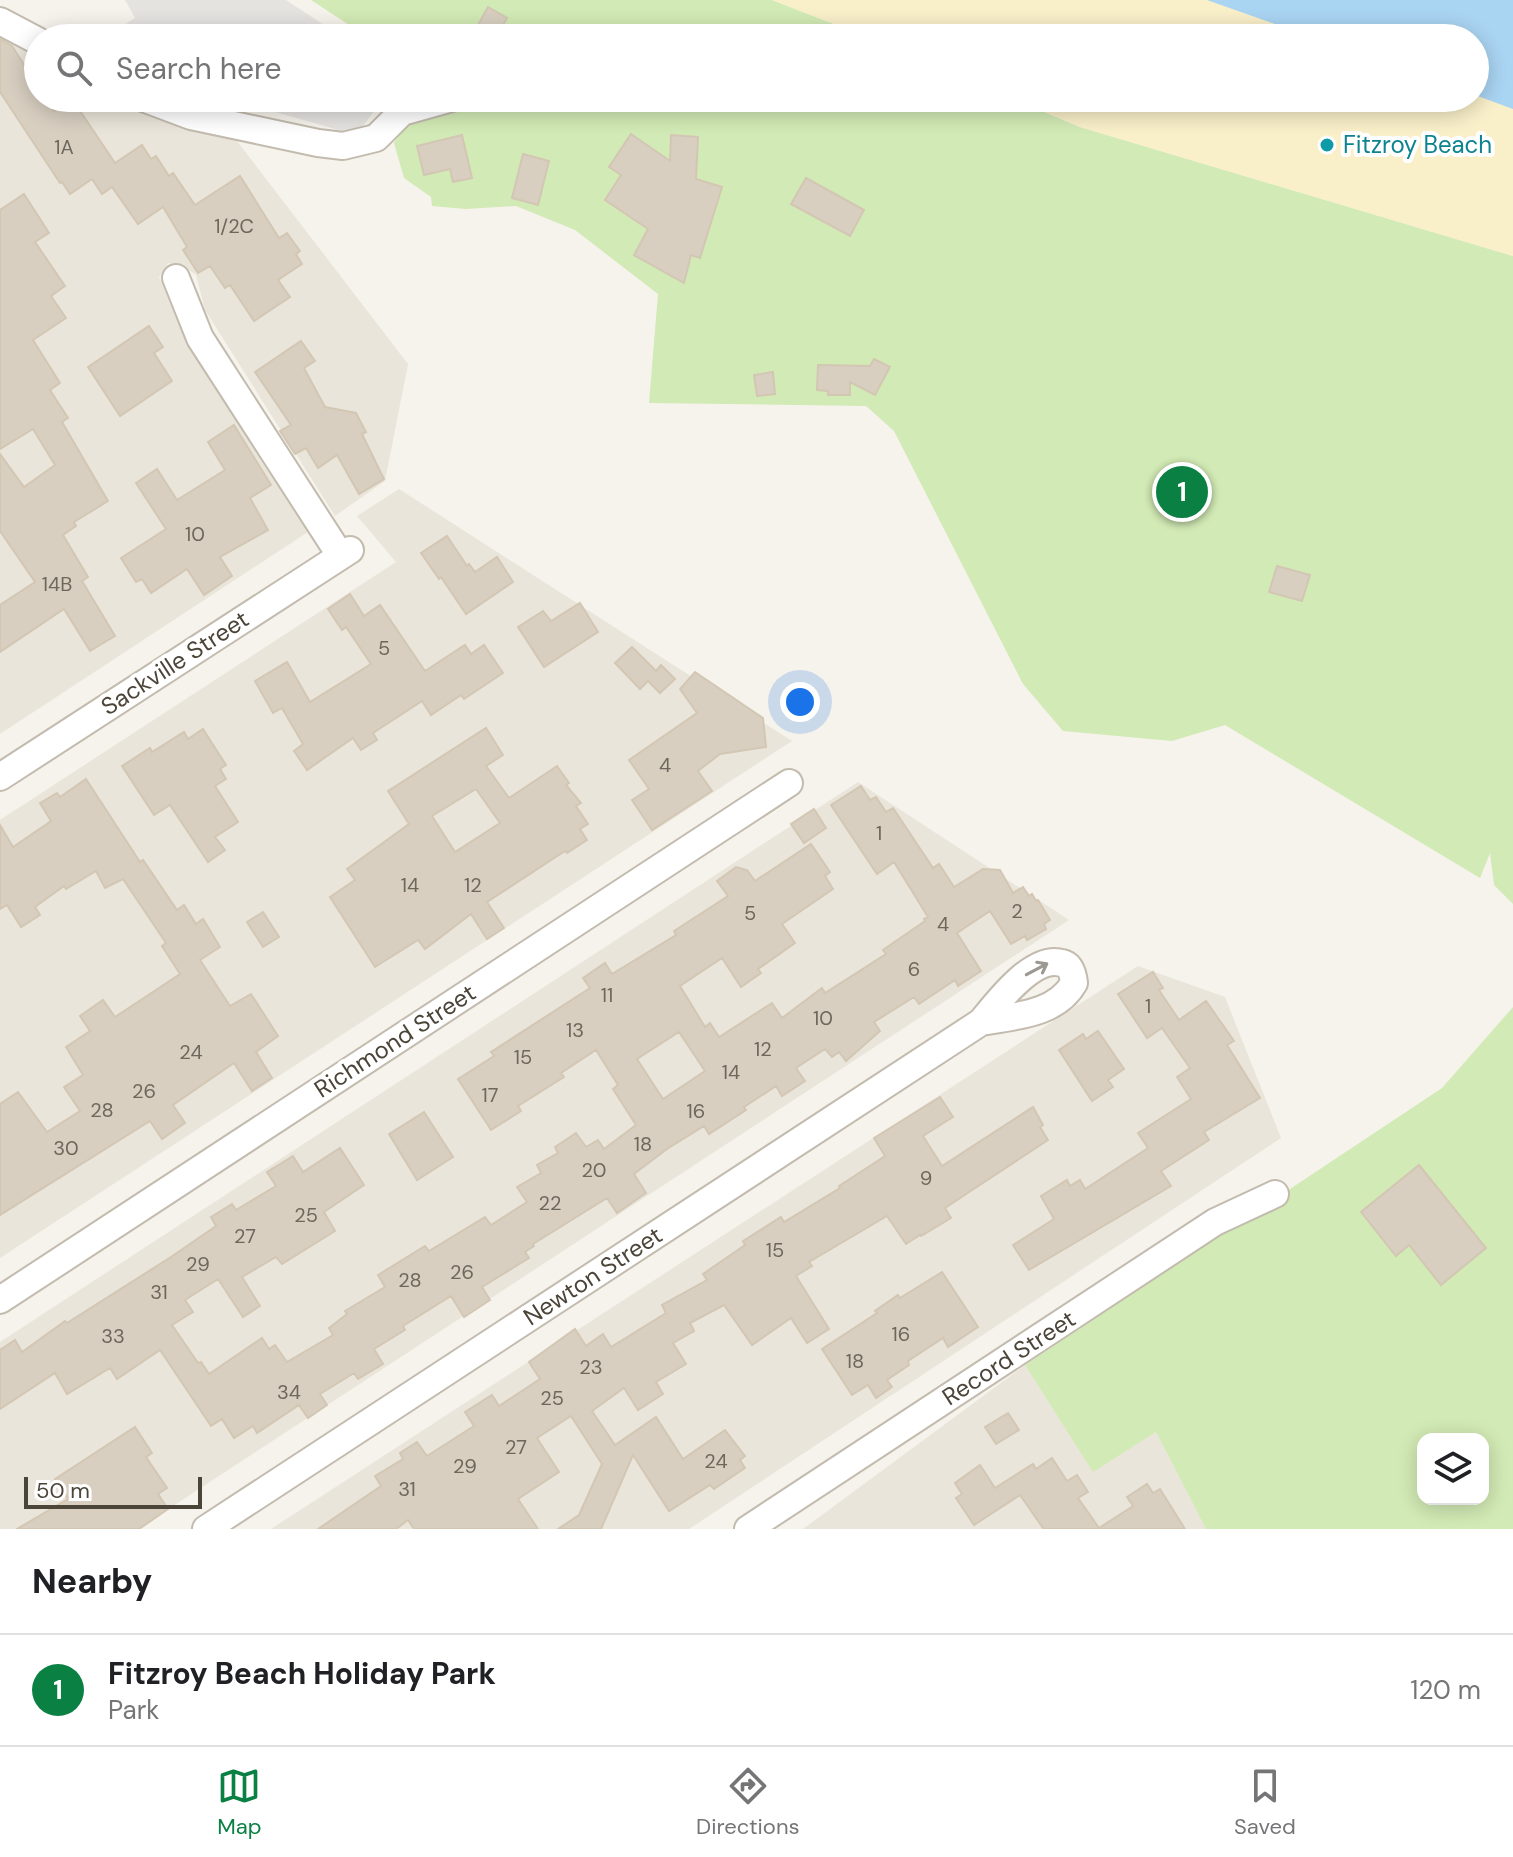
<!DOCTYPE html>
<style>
:root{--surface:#fff;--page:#f6f6f6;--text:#202124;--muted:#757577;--line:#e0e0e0;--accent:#0b8043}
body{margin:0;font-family:"DM Sans",sans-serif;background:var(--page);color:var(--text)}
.controls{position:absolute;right:24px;bottom:24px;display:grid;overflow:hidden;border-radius:16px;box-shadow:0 4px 20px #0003}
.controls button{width:72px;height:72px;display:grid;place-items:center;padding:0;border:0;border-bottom:2px solid var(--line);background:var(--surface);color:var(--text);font:40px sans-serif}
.scale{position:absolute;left:24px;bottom:20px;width:178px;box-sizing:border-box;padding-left:8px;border:4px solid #4b4439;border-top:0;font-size:22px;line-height:28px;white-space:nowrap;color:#4b4439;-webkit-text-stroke:6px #fff;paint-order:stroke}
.you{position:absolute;left:800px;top:702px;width:28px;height:28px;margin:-20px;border:6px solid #fff;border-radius:50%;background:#1a73e8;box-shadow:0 0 0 12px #1a73e833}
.badge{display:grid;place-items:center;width:52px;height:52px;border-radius:50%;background:var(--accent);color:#fff;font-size:26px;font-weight:700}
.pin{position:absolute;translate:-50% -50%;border:4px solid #fff;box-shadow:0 2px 8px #0006}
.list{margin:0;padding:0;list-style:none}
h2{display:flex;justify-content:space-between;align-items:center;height:104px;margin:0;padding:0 32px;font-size:34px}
h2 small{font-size:26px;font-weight:400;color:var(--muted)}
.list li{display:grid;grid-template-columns:52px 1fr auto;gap:24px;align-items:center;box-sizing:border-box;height:112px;padding:0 32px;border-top:2px solid var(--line)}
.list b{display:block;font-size:30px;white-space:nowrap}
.list p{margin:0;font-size:26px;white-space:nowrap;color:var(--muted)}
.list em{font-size:26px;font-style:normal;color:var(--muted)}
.icon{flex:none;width:44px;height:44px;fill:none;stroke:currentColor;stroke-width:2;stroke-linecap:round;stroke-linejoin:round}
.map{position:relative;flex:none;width:1513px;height:1529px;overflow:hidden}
.search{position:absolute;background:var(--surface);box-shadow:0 4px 20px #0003;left:24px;right:24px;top:24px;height:88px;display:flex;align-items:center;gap:20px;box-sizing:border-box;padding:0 28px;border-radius:44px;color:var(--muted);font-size:30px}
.sheet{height:216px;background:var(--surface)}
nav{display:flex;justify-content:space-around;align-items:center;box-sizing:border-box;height:112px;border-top:2px solid var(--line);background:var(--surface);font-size:22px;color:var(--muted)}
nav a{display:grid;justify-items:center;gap:4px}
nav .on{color:var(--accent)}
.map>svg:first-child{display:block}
.residential{fill:#eae5da}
.green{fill:#d2eab5;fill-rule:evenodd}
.sand{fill:#f9efc9}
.parking{fill:#e5e3e0}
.water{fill:#a9d4f2}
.building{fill:#d8cfc1;stroke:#d3c7b4;stroke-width:2;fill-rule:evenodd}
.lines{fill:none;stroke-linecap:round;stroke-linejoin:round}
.street-casing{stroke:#c2bbae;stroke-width:30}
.street{stroke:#fff;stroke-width:26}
.oneway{stroke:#9c9892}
.culture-dot{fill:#0f9aa8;stroke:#fff;stroke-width:3}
.labels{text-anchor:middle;stroke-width:8;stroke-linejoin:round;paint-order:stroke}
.number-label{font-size:20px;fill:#6e675b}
.culture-label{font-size:24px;fill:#0d838f;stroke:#fff;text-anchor:start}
.street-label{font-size:24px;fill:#4b4439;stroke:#fff}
</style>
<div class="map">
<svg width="1513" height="1529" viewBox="0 0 1513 1529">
<rect width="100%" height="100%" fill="#f6f3ec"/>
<!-- residential -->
<g class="residential">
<path d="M0 36 38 56V98H117L155 118 237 141 408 364 385 481 335 516 205 310 196 275 184 266 168 263 159 277 178 323 308 532 0 734Z"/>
<path d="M399 489 792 741 0 1258V820L396 562 357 516Z"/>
<path d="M858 782 1069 920 138 1529H0V1342Z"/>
<path d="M1138 966 1225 997 1281 1138 689 1529H271Z"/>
<path d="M1025 1365 1093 1471 1156 1432 1206 1529H803Z"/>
</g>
<!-- green -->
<g class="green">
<path d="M311 0H772L870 38H369Z"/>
<path d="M574 98H1011L1080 127 1513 256V904L1494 885 1490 853 1480 878 1225 725 1172 741 1063 731 1023 684 894 431 866 406 649 403 658 294 575 230 516 206 466 209 432 206 431 197 404 178 394 143 407 122 509 101Z"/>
<path d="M1513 1007V1529H1206L1156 1432 1093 1472 1025 1365 1442 1088ZM1423 1439H1483V1499H1423Z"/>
</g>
<!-- sand -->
<path class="sand" d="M772 0H1513V256L1080 127 1011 98H1475V38H870Z"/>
<!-- parking -->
<g class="parking">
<path d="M125 0H286L344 38H132L119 28 135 18Z"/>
<path d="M226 98H384L356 135Z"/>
</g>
<!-- water -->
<path class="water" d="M1207 0H1513V109L1475 95V38H1314Z"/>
<!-- building -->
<g class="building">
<path d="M488 7 507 18 496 38H471Z"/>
<path d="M0 39 12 46 38 86V98H45L54 111 72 99 115 163 142 145 151 159 156 156 169 176 173 173 195 205 240 176 279 238 287 233 300 251 296 254 302 264 278 280 290 297 254 321 230 285 225 288 210 266 198 273 183 250 187 247 163 207 138 224 112 187 102 194 92 179 70 194 62 182 60 183 0 92Z"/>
<path d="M631 134 670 161 671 135 698 137 696 179 722 187 700 258 691 255 684 283 634 255 648 229 605 200 621 175 609 167Z"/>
<path d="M462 135 472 178 453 182 450 169 424 175 417 146Z"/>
<path d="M523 154 549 161 538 205 512 198Z"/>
<path d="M806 178 864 210 850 236 791 204Z"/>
<path d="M24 194 49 233 35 242 65 286 51 296 66 318 33 340 60 383 50 390 68 418 62 422 108 501 74 522 76 526 63 535 88 577 82 581 115 636 90 651 64 609 0 652V605L35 582 0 531V454L24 487 55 465 33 429 0 449V210Z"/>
<path d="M149 326 163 347 154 353 172 381 120 416 88 367Z"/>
<path d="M301 341 315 361 304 368 325 407 356 413 366 432 362 434 384 479 359 494 337 455 318 468 306 448 295 454 280 431 291 425 255 372Z"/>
<path d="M874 359 890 367 875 395 850 382V395H828V391L817 390 818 365 870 366Z"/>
<path d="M773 372 775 394 757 396 754 375Z"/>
<path d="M234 425 271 485 250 498 268 530 220 557 232 576 204 595 187 569 151 593 142 579 136 582 121 558 166 529 136 483 157 469 177 500 225 470 208 442Z"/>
<path d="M447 536 467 566 469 564 475 572 497 557 513 582 466 614 441 577 439 579 421 553Z"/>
<path d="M1277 566 1310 575 1302 601 1269 592Z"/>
<path d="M350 594 364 616 380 605 425 671 465 645 471 654 484 645 503 673 464 699 461 695 431 715 422 701 373 733 377 740 361 750 353 738 307 770 294 751 303 744 282 708 273 713 255 681 287 662 310 702 371 664 346 627 342 630 328 609Z"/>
<path d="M580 603 598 632 544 667 518 627 543 611 551 621Z"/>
<path d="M632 647 656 671 661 665 675 679 660 693 648 681 640 689 615 663Z"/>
<path d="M695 672 763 718 766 747 720 754 698 771 712 791 652 830 632 800 649 789 629 760 697 713 680 689Z"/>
<path d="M486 728 503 755 486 766 509 798 557 766 569 783 566 785 581 803 576 806 588 824 580 829 587 840 567 853 565 851 487 902 504 928 487 939 471 914 425 949 418 940 375 967 330 897 355 880 347 869 409 824 388 791ZM476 789 500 823 455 852 432 816Z"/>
<path d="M203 729 226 765 220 769 226 779 215 786 238 822 215 837 225 850 208 862 170 805 154 815 122 766 150 748 152 752 184 732 188 739Z"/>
<path d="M86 779 140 862 143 860 177 910 184 905 196 924 203 919 220 947 200 960 230 1006 251 994 278 1036 256 1052 272 1078 252 1091 234 1063 173 1105 185 1123 162 1139 150 1121 0 1215V1104L18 1092 47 1132 80 1111 64 1087 83 1075 66 1047 90 1031 80 1016 103 1000 115 1017 180 974 162 946 166 943 123 879 105 888 96 871 66 889 64 886 35 907 40 915 21 927 7 905 0 909V825L13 847 51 821 40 803 57 793 60 797Z"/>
<path d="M861 786 870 800 876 797 886 812 893 808 933 868 939 864 954 887 983 869 1000 870 1013 893 1023 887 1029 896 1032 894 1036 901 1038 900 1050 920 1044 924 1046 929 1027 940 1025 936 1011 944 990 911 957 933 981 971 958 986 955 980 919 1004 914 997 874 1022 880 1031 846 1061 839 1052 832 1057 825 1049 796 1068 805 1081 782 1096 776 1086 744 1107 746 1110 709 1134 704 1126 667 1149 634 1174 646 1193 617 1213 607 1198 533 1244 534 1246 525 1252 529 1258 482 1287 490 1300 464 1317 451 1296 403 1326 405 1330 374 1349 383 1364 358 1379 354 1373 320 1394 327 1405 308 1418 299 1405 257 1433 253 1426 234 1438 222 1419 211 1426 160 1350 117 1379 110 1368 67 1394 55 1373 0 1409V1350L15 1340 22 1352 65 1321 67 1323 171 1257 216 1226 211 1217 232 1204 236 1210 276 1186 267 1172 293 1156 303 1172 340 1148 364 1185 324 1212 335 1231 282 1264 276 1257 242 1277 260 1306 243 1317 218 1279 185 1300 193 1312 172 1325 198 1363 201 1362 209 1374 262 1338 269 1349 275 1345 287 1362 333 1335 329 1328 347 1314 345 1311 385 1287 378 1275 425 1246 429 1251 485 1217 491 1225 527 1202 517 1187 541 1173 537 1165 558 1153 555 1147 576 1133 586 1147 598 1140 604 1149 636 1125 613 1089 618 1085 596 1050 561 1073 564 1077 518 1106 521 1111 491 1130 458 1079 494 1056 491 1052 590 988 583 978 605 963 612 974 676 935 674 931 728 896 717 881 736 867 747 870 755 881 811 844 830 872 825 876 833 889 782 924 795 943 758 969 761 973 741 987 722 958 680 986 705 1027 710 1023 719 1037 772 1003 782 1018 822 988 825 993 886 954 883 950 925 921 924 919 928 917 894 862 877 874 831 805ZM679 1032 705 1071 663 1099 637 1059Z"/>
<path d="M814 809 826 828 804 843 791 824Z"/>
<path d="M263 912 279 937 263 947 247 922Z"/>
<path d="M1153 972 1163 988 1159 990 1179 1020 1206 1001 1234 1041 1227 1045 1260 1098 1204 1132 1209 1140 1161 1171 1171 1186 1029 1270 1013 1245 1054 1219 1041 1196 1067 1180 1070 1186 1080 1180 1085 1189 1148 1148 1138 1133 1191 1099 1177 1077 1190 1068 1162 1028 1147 1038 1118 994Z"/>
<path d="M1098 1031 1124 1069 1108 1080 1113 1087 1092 1101 1059 1050 1083 1034 1086 1039Z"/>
<path d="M940 1097 953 1117 923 1136 942 1166 1033 1107 1043 1125 1040 1127 1048 1140 945 1208 951 1218 921 1236 920 1235 906 1244 887 1216 809 1262 812 1266 796 1276 829 1329 807 1343 791 1318 752 1345 724 1305 690 1323 694 1331 673 1343 686 1364 656 1382 663 1394 638 1410 624 1388 592 1411 615 1445 656 1417 683 1459 725 1430 745 1456 740 1460 745 1468 714 1489 710 1485 669 1511 633 1455 601 1529H558L579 1515 602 1464 571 1416 537 1438 559 1472 518 1499 538 1529H414L408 1520 396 1529H318L381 1486 375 1476 403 1459 400 1453 417 1442 427 1456 474 1426 465 1412 492 1395 499 1406 540 1379 529 1362 575 1329 586 1346 603 1334 611 1347 666 1313 662 1305 707 1280 703 1274 745 1245 743 1241 781 1217 784 1222 840 1188 839 1186 885 1156 874 1138Z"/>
<path d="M424 1112 453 1157 417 1180 389 1134Z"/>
<path d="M1419 1165 1486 1248 1441 1285 1409 1245 1396 1256 1361 1212Z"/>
<path d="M942 1272 978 1327 948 1347 943 1338 908 1361 909 1365 887 1380 892 1387 876 1398 868 1385 852 1395 822 1349 877 1313 875 1311 898 1295 900 1298Z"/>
<path d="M1008 1413 1019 1430 996 1444 985 1427Z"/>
<path d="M135 1427 152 1453 146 1457 167 1488 158 1494 168 1509 139 1529H17L68 1499 55 1479Z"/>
<path d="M1052 1458 1067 1481 1077 1475 1088 1492 1078 1498 1099 1528 1133 1506 1127 1497 1147 1484 1153 1493 1160 1489 1185 1529H1048L1043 1528 1020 1495 974 1525 956 1498 962 1494 955 1483 980 1465 995 1488 1033 1464 1036 1469Z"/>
</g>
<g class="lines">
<defs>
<g id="street">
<path d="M0 21 38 41"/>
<path d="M143 98 191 116 318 143 343 146 376 138 402 112 452 98"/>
<path d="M176 278 200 338 340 555"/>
<path d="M0 777 350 550"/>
<path d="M0 1300 789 783"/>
<path d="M206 1529 981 1022C997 1003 1033 954 1062 963 1071 965 1073 974 1074 983 1056 1015 1013 1016 981 1022"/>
<path d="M748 1529 1215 1222 1275 1194"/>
</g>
</defs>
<!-- street casing -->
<use href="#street" class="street-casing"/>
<!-- street -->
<use href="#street" class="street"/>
</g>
<!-- one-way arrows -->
<defs><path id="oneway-shaft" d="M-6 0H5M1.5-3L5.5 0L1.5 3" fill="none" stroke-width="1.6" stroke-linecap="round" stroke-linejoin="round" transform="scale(2)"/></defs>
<use class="oneway" href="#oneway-shaft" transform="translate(1037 969) rotate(-28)"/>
<!-- markers -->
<circle class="culture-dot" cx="1327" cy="145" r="8"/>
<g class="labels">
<!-- number labels -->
<g class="number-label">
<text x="64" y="154">1A</text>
<text x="234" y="233">1/2C</text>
<text x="195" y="541">10</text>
<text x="57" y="591">14B</text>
<text x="384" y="655">5</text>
<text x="665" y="772">4</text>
<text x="879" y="840">1</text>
<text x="410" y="892">14</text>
<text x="473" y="892">12</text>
<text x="1017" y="918">2</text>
<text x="750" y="920">5</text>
<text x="943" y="931">4</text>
<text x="914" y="976">6</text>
<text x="607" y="1002">11</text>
<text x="1148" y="1013">1</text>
<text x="823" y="1025">10</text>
<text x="575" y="1037">13</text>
<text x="763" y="1056">12</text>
<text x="191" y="1059">24</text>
<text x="523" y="1064">15</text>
<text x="731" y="1079">14</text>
<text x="144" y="1098">26</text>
<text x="490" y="1102">17</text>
<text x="102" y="1117">28</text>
<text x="696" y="1118">16</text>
<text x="643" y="1151">18</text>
<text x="66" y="1155">30</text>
<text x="594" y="1177">20</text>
<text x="926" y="1185">9</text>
<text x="550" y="1210">22</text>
<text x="306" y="1222">25</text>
<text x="245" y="1243">27</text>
<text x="775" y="1257">15</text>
<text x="198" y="1271">29</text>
<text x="462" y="1279">26</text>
<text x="410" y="1287">28</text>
<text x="159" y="1299">31</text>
<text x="901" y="1341">16</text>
<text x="113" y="1343">33</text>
<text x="855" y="1368">18</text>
<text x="591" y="1374">23</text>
<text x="289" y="1399">34</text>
<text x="552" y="1405">25</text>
<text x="516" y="1454">27</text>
<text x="716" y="1468">24</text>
<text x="465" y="1473">29</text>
<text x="407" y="1496">31</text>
</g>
<!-- culture labels -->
<g class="culture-label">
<text x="1343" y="153">Fitzroy Beach</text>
</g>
<!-- street labels -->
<g class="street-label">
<text transform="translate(175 663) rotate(-33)" y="8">Sackville Street</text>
<text transform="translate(395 1041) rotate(-33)" y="8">Richmond Street</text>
<text transform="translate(593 1276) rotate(-33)" y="8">Newton Street</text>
<text transform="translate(1009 1358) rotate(-33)" y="8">Record Street</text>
</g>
</g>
</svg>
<div class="controls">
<button><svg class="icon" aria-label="layers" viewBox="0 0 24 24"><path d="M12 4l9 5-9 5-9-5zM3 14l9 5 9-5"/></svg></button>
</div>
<div class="scale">50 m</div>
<div class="you"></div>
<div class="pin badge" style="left:1182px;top:492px">1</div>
<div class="search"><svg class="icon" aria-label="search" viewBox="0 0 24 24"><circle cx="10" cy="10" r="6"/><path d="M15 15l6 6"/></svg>Search here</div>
</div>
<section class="sheet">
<h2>Nearby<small></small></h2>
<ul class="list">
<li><span class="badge">1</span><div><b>Fitzroy Beach Holiday Park</b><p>Park</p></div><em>120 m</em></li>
</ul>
</section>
<nav>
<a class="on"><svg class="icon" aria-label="map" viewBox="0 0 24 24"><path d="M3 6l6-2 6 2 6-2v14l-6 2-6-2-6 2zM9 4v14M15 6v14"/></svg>Map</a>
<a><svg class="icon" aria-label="directions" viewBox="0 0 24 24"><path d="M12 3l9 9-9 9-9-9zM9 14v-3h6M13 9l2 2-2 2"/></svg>Directions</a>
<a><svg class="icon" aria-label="saved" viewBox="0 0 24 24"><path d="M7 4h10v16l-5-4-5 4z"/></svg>Saved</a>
</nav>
